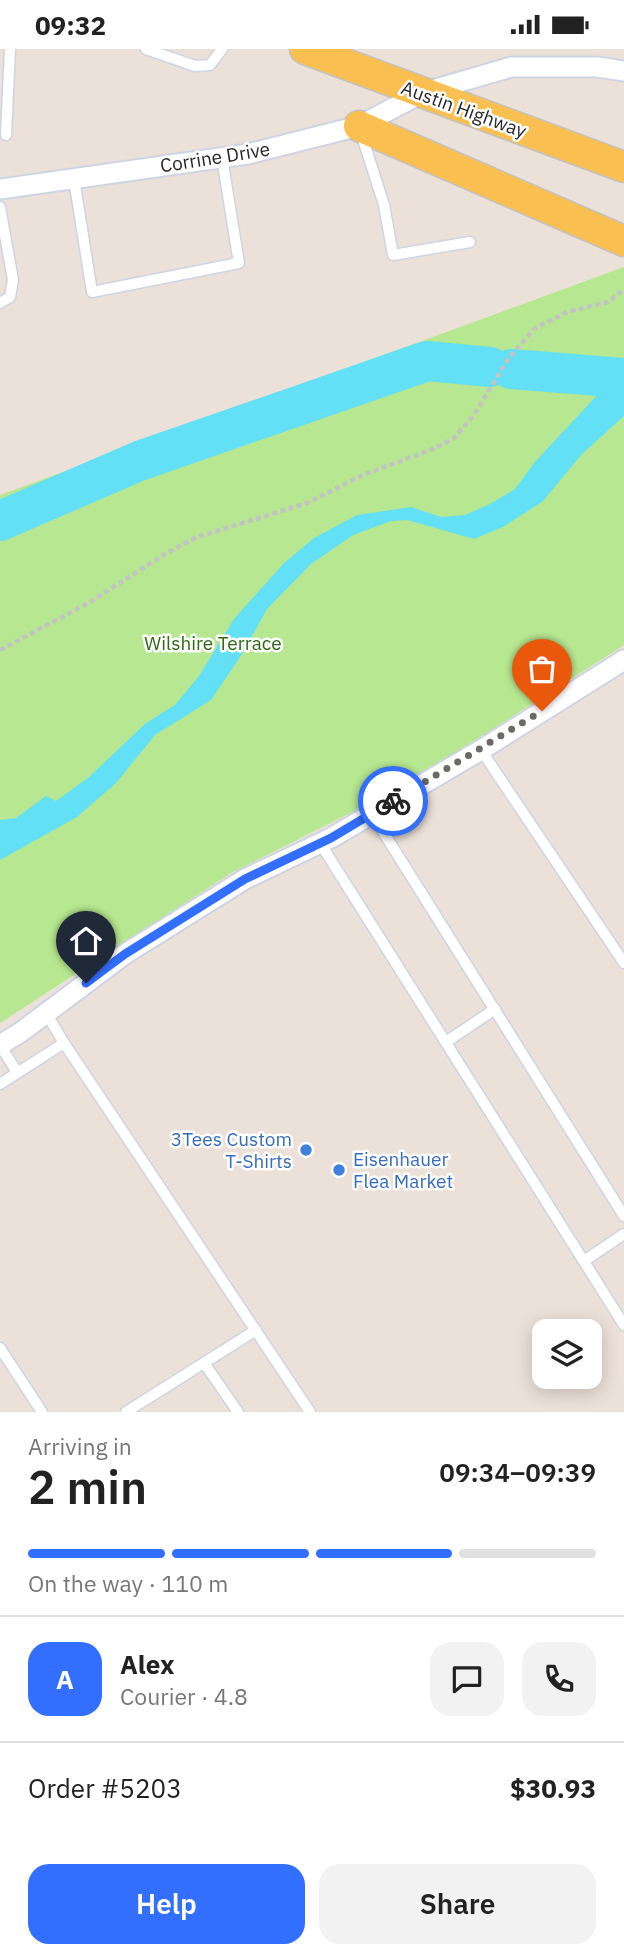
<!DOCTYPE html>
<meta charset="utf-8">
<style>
:root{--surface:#fff;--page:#f2f2f2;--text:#222;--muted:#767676;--line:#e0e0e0;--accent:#326eff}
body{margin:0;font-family:"IBM Plex Sans",sans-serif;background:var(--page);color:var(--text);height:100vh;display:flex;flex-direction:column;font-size:26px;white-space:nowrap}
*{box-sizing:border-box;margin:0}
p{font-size:23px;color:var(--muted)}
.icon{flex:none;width:38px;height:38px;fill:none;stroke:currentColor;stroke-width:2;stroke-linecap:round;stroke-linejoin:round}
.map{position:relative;height:1363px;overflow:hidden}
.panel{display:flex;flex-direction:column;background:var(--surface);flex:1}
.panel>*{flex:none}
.fabs{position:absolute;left:532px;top:1270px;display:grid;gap:14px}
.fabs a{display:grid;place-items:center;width:70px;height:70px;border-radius:14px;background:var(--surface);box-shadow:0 4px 18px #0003;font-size:35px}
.pin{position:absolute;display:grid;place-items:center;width:60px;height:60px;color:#fff;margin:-72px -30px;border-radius:50% 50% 50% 0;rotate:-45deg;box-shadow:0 0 7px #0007}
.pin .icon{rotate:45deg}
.courier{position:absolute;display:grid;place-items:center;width:70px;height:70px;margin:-35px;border:5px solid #326eff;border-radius:50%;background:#fff;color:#222;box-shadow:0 2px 9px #0007}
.headline em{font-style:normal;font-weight:600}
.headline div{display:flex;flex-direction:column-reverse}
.headline{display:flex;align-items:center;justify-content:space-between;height:119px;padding:0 28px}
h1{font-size:46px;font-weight:600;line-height:52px}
.bar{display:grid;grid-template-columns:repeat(4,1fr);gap:10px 7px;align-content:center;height:84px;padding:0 28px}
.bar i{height:9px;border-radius:5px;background:var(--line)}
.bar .active{background:var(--accent)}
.bar p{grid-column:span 4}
.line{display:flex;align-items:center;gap:18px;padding:0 28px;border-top:2px solid var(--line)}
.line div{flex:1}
.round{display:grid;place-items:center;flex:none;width:74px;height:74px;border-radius:21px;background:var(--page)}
.cta{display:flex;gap:14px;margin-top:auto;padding:14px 28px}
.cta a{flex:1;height:80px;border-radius:21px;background:var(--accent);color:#fff;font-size:28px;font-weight:600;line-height:80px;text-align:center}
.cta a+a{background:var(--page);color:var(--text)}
.status{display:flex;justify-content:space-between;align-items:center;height:49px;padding:0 35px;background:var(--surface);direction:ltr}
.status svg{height:19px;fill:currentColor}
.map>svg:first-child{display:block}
.green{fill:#b7e790}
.water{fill:#63dff6}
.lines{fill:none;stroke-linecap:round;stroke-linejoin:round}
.river{stroke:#63dff6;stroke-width:40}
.service-casing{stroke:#ced4e3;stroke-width:13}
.minor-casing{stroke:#ced4e3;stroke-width:23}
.primary-casing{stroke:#c3c3c3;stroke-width:33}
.path{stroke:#c3c3c3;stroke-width:4.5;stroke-dasharray:5 3.5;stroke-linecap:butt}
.service{stroke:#fff;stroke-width:10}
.minor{stroke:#fff;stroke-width:19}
.primary{stroke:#f9bf50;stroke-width:30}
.done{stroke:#6d6966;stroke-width:7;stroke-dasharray:0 12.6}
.route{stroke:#326eff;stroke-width:9}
.shop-dot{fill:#3f7fe0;stroke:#fff;stroke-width:2.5}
.labels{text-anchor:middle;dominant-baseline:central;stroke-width:5;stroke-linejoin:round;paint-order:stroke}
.street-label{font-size:19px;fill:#282828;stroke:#fff}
.park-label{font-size:19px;fill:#2f6915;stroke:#fff}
.shop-label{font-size:19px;fill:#366cbe;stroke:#fff;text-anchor:end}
</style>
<div class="status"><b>09:32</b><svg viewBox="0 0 49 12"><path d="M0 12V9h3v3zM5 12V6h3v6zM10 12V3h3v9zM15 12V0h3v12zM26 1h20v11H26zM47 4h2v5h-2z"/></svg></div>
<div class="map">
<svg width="624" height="1363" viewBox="0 0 624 1363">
<rect width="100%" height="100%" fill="#ece1d8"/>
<path class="green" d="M624 218V596L402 738 231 824 0 974V446Z"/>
<path class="water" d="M624 327V367L581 406 543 452 503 478 474 490 407 471 391 472 353 486 311 515 267 560 242 605 211 651 155 686 116 734 77 768 0 811V771L16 769 46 747 56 752 89 728 146 674 175 656 199 627 234 570 284 514 314 489 357 466 411 458 441 468 465 466 490 455 515 440 534 414 601 342Z"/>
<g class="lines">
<path class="river" d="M511 320 624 329
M0 472 139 412 427 312 490 318"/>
<defs>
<path id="service" d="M146 0 195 17 210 16 222 0
M361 84 384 156 393 206 470 193
M6 86 10 0
M74 130 92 243 239 214 222 109
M0 158 13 231 10 248 0 254
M481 701 624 914
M372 765 624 1167
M320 794 624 1276
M46 964 64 994
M446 993 495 960
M0 996 17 1023
M0 1035 64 994 310 1363
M584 1212 624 1185
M0 1299 42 1363
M204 1314 238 1363
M126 1363 256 1281"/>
<path id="minor" d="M0 140 248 105 359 77 422 44 511 18H598L624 22
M0 996 21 983 125 905 245 830 331 789 481 701 624 611"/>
<path id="primary" d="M305 0 624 118
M359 77 624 192"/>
</defs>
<use href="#service" class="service-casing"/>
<use href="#minor" class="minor-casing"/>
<use href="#primary" class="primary-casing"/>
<path class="path" d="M0 601 90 553 165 505 197 488 307 454 365 425 428 402 453 390 474 366 508 310 534 280 567 263 608 253 624 240"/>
<use href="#service" class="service"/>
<use href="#minor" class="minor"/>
<use href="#primary" class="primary"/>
</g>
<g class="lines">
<path class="done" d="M393 752 542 662"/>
<path class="route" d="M86 934 125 905 245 830 331 789 393 752"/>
</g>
<g class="shop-dot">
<circle cx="306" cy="1101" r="7"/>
<circle cx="339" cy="1121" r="7"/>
</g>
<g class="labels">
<g class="street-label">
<text transform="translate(464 60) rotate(20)">Austin Highway</text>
<text transform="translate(215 108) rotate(-9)">Corrine Drive</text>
</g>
<g class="park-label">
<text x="213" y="594">Wilshire Terrace</text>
</g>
<g class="shop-label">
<text x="292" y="1090">3Tees Custom<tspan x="292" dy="22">T-Shirts</tspan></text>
<text x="353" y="1110" text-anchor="start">Eisenhauer<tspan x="353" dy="22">Flea Market</tspan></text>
</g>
</g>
</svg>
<div class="fabs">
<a><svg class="icon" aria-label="layers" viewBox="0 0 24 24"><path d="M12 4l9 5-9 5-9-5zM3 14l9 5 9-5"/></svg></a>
</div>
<div class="pin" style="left:542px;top:662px;background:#ea580c"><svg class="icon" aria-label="bag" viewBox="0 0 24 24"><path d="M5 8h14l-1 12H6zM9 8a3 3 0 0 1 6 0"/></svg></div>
<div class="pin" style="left:86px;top:934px;background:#1f2937"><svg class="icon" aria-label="home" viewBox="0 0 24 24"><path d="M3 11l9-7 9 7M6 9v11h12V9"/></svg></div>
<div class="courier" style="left:393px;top:752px"><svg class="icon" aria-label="bike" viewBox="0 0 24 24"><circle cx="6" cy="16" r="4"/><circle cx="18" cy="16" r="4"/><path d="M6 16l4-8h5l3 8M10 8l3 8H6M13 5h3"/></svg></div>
</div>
<section class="panel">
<div class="headline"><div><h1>2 min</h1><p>Arriving in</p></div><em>09:34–09:39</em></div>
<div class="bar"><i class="active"></i><i class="active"></i><i class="active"></i><i></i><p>On the way · 110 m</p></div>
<div class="line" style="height:126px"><b class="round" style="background:var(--accent);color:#fff">A</b><div><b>Alex</b><p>Courier · 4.8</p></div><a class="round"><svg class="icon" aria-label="chat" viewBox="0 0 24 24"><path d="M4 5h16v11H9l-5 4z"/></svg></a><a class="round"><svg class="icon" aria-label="phone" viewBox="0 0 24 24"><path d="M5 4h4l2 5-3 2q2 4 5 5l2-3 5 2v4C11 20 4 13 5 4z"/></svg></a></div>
<div class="line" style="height:91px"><div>Order #5203</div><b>$30.93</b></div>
<div class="cta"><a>Help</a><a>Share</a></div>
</section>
